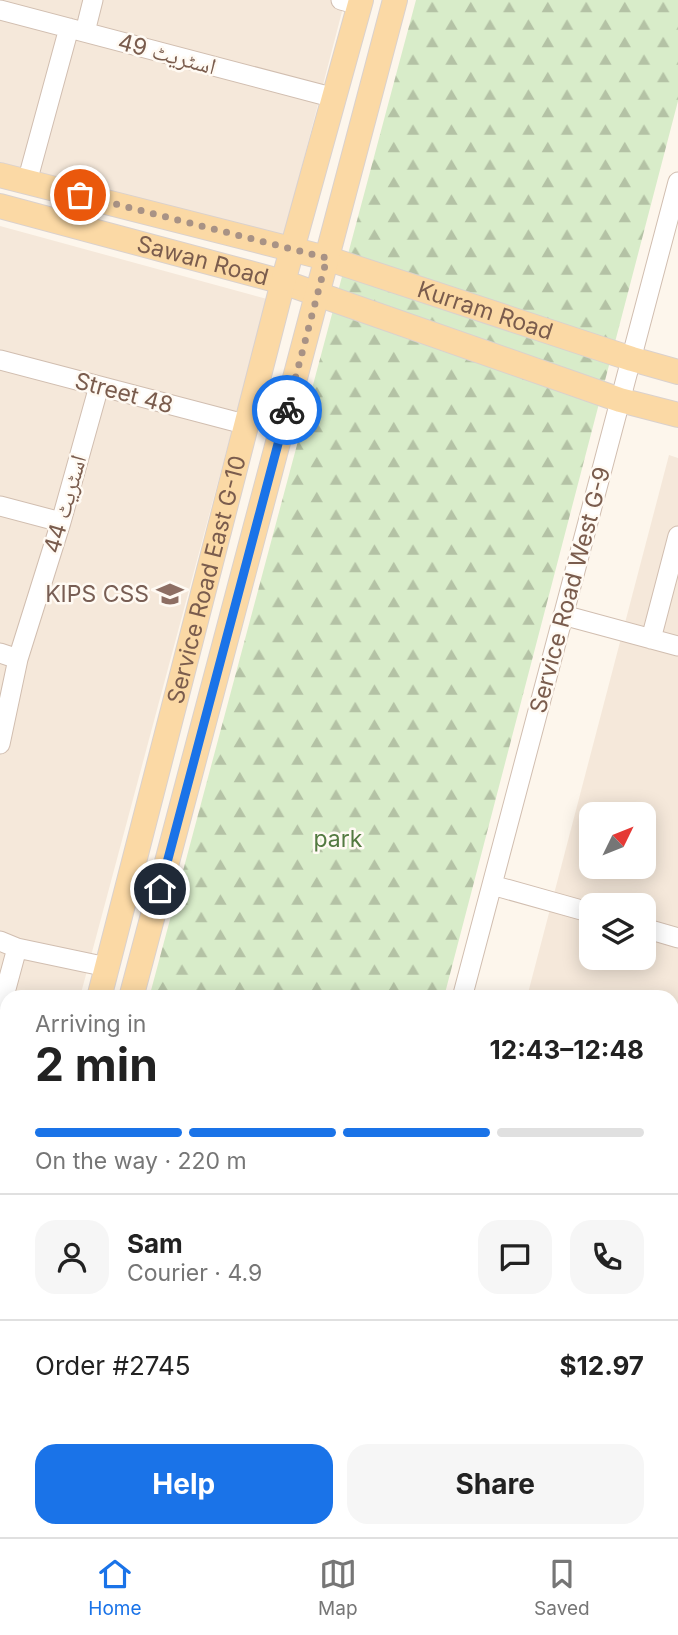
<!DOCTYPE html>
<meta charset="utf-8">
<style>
:root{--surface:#fff;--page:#f6f6f6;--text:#222;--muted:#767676;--line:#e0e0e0;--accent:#1a73e8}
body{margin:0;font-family:Inter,"Noto Naskh Arabic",sans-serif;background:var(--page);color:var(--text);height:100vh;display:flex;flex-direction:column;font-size:26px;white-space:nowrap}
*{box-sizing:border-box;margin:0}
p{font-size:23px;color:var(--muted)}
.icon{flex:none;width:38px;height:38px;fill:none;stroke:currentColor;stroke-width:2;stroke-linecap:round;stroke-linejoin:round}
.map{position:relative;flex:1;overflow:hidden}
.panel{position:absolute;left:0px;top:990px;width:679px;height:548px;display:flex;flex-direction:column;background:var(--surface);border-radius:21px 21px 0 0;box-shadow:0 4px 18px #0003}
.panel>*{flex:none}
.needle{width:46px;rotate:47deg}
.controls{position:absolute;left:579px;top:802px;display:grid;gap:14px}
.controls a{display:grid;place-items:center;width:77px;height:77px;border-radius:14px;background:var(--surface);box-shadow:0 4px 18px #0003;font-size:35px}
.pin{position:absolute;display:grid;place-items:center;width:60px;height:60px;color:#fff;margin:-30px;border:4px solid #fff;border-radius:50%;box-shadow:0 2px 7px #0007}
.courier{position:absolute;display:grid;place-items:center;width:70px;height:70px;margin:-35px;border:5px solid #1a73e8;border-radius:50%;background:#fff;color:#222;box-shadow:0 2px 9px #0007}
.overview em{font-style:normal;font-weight:700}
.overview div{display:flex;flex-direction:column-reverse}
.overview{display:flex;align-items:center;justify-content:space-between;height:119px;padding:0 35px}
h1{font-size:46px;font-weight:700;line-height:52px}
.bar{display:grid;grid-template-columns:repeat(4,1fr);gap:10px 7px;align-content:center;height:84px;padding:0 35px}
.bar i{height:9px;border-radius:5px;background:var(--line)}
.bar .on{background:var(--accent)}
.bar p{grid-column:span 4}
.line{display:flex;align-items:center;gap:18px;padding:0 35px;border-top:2px solid var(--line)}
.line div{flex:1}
.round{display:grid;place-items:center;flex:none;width:74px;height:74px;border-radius:21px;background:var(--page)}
.action{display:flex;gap:14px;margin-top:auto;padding:14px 35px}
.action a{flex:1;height:80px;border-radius:21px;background:var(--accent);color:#fff;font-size:28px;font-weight:700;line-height:80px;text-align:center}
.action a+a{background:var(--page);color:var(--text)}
.tab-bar{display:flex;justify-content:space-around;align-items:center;height:98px;border-top:2px solid var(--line);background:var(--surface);font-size:19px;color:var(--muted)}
.tab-bar a{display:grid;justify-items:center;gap:4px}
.tab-bar .on{color:var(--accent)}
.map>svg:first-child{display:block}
.residential{fill:#f5e8da;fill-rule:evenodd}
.forest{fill:url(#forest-firs)}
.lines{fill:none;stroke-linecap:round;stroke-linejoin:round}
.minor-casing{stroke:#d1beb0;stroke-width:21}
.major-casing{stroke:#dad1cd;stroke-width:26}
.path{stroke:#d9b8a5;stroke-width:2.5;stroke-dasharray:2 5;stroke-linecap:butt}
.minor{stroke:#fff;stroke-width:19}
.major{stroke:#fbd9a5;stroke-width:24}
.done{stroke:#a89285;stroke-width:7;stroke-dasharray:0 12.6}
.route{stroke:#1a73e8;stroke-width:9}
.labels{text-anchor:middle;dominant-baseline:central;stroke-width:5;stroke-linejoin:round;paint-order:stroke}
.street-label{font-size:23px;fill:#7a5c4d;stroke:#fffaf3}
.education-label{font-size:23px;fill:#785e54;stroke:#fffaf3;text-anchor:end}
.park-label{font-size:23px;fill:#537a41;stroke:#fffaf3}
</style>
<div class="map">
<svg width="678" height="1537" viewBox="0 0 678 1537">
<defs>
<pattern id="forest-firs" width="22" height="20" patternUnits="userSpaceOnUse" patternTransform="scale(1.75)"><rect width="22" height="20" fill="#d8ecc9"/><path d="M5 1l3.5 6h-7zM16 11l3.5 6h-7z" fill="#b4c2a5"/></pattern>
</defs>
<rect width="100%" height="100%" fill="#fdf6ec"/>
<path class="residential" d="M0 0H345L283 239 0 162Z
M0 226 267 299 80 997 7 998V1268L0 1294Z
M669 455 678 458V1537H385L387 1531H672V998L527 997ZM592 814H644V866H592ZM592 905H644V957H592Z"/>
<path class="forest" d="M416 0H678V101L444 997 149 998Z
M7 1528V1531H304L303 1537H5Z"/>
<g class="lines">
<defs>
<path id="minor" d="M341 0 359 5
M0 10 335 98
M85 32 93 0
M27 182 69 28
M0 360 248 425
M0 506 61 522
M563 615 678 646
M651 639 678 536
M0 653 18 659
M0 744 18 659 61 522 99 386
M492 885 592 913
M644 928 678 938
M0 941 17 948 107 967
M462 998 678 182
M0 1011 17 948
M0 1219 7 1221
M326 1531 352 1537
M471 1531 493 1537
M414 1537 416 1531"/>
<g id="major">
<path id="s1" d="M0 175 326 258 632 359 678 372"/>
<path id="s2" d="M0 206 283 282 620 400 678 415"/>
<path id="s3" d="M99 998 283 282 361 0"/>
<path d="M131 998 395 0"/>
<path d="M0 1350 7 1324"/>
<path d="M0 1373 7 1374"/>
<path d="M0 1494 7 1467"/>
</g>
</defs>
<use href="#minor" class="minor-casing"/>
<use href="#major" class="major-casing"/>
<path class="path" d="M18 1537 20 1531
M81 1537 89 1531
M218 1537 219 1531"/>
<use href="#minor" class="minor"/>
<use href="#major" class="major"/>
</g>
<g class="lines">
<path class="done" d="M80 195 327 258 287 410"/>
<path class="route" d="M160 889 287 410"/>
</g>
<defs>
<symbol id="school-bare" viewBox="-9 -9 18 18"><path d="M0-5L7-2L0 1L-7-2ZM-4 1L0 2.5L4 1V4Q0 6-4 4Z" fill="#8d6e63" stroke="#fffaf3" stroke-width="2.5" paint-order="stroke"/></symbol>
</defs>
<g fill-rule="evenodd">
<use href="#school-bare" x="151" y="575" width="38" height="38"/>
</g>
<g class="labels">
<g class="street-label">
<text transform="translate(167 54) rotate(15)">اسٹریٹ 49</text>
<text stroke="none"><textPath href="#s2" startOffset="210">Sawan Road</textPath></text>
<text stroke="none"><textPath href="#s1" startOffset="504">Kurram Road</textPath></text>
<text transform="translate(124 393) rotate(15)">Street 48</text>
<text transform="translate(65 504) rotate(-74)">اسٹریٹ 44</text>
<text stroke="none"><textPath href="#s3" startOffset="432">Service Road East G-10</textPath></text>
<text transform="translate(570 590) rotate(-75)">Service Road West G-9</text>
</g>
<g class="education-label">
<text x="149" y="594">KIPS CSS</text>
</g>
<g class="park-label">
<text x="338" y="839">park</text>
</g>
</g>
</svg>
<div class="controls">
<a><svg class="needle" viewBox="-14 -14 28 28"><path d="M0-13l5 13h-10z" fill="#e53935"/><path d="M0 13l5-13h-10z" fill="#767676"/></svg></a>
<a><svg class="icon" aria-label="layers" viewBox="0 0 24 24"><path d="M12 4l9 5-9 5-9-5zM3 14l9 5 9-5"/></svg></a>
</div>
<div class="pin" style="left:80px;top:195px;background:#ea580c"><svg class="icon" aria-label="bag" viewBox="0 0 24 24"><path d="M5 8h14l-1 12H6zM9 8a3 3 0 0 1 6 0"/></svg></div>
<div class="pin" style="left:160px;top:889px;background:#1f2937"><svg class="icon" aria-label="home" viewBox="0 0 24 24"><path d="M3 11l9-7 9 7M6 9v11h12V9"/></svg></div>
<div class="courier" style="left:287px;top:410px"><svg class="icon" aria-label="bike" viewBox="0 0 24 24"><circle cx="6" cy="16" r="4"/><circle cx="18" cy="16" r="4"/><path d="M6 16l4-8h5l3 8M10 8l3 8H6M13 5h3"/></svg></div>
<section class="panel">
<div class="overview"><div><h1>2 min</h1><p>Arriving in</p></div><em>12:43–12:48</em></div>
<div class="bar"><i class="on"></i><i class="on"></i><i class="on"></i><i></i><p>On the way · 220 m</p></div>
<div class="line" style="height:126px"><a class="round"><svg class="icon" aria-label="person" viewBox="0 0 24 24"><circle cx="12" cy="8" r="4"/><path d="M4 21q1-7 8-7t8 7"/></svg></a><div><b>Sam</b><p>Courier · 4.9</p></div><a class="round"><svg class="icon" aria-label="chat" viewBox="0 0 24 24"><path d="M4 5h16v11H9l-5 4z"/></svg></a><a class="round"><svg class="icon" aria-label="phone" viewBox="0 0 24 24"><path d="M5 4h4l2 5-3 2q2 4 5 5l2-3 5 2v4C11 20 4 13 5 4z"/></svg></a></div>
<div class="line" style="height:91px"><div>Order #2745</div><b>$12.97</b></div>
<div class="action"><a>Help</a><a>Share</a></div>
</section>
</div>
<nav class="tab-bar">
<a class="on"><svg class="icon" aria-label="home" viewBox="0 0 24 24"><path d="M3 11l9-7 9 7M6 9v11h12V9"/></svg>Home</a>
<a><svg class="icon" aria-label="map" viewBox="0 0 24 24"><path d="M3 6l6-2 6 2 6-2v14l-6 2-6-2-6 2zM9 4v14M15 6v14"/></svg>Map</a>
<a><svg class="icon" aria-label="saved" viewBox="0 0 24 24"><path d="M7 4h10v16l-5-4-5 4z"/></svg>Saved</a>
</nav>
